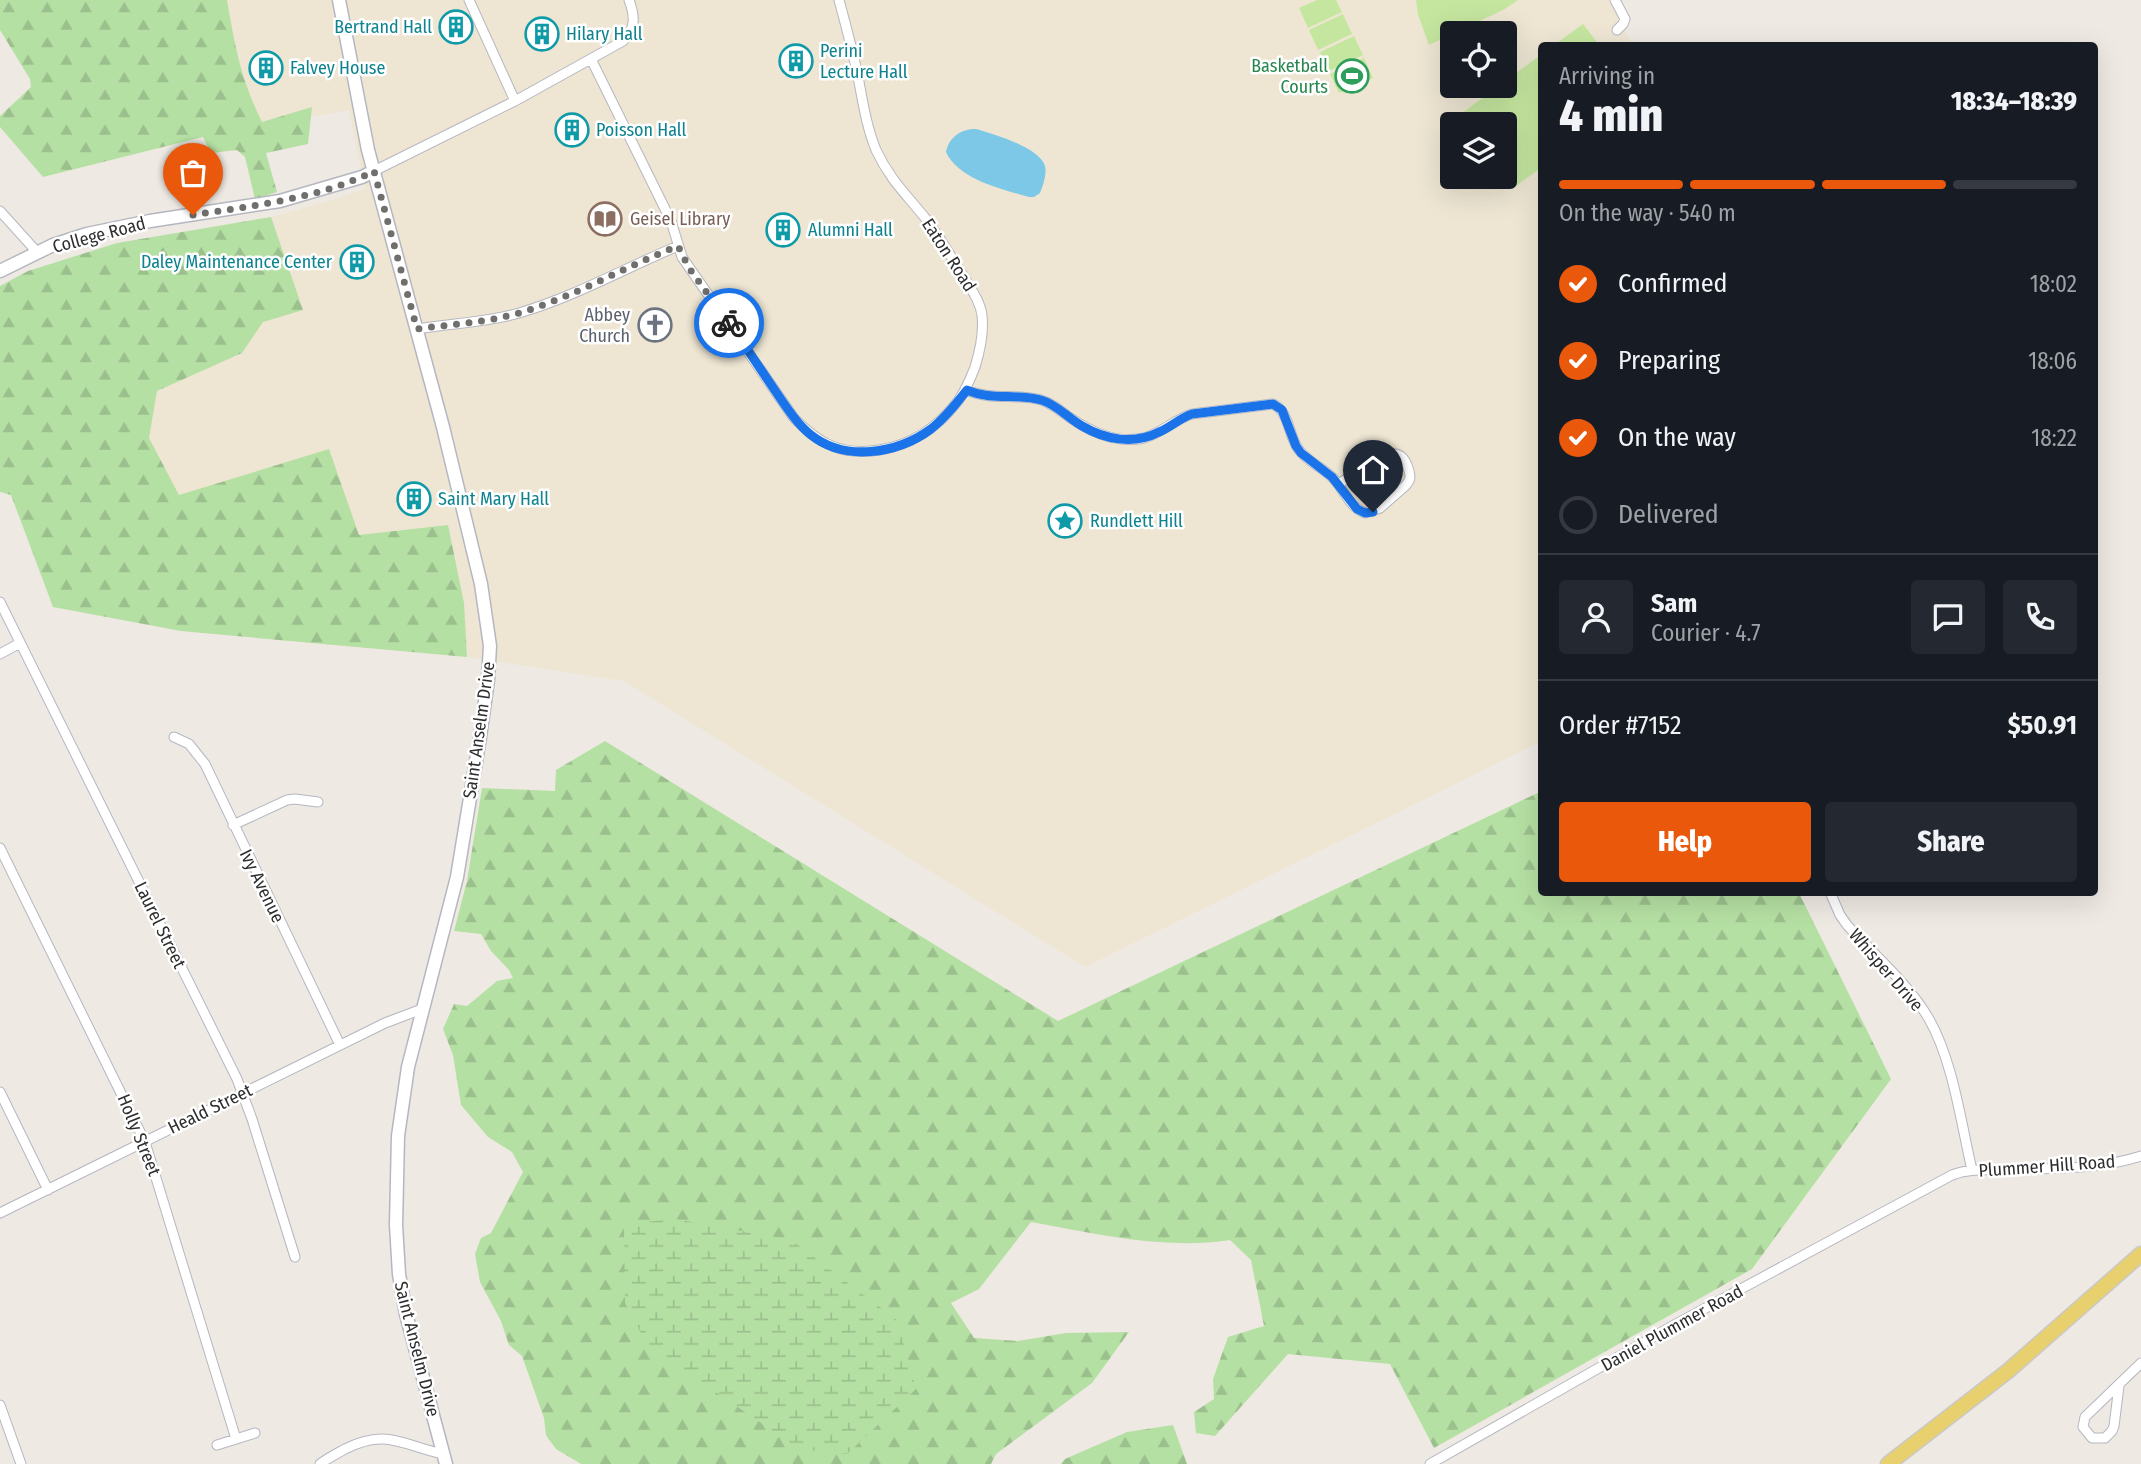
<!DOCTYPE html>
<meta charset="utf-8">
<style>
:root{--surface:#171b24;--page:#242831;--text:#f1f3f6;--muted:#9ea1a6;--line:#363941;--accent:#ea580c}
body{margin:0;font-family:"Fira Sans Condensed",sans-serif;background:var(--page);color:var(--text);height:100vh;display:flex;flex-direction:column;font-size:26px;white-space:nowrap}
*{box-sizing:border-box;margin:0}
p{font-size:23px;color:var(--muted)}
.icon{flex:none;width:38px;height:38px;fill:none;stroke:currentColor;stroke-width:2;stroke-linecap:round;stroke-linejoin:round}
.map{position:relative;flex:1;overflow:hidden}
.side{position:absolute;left:1538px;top:42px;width:560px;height:854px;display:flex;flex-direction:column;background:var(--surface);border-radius:7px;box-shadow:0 7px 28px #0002}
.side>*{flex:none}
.fabs{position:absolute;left:1440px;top:21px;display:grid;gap:14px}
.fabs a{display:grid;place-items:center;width:77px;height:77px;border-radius:7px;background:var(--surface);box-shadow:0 7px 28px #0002;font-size:35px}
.pin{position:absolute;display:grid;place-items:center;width:60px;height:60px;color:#fff;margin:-72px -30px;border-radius:50% 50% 50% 0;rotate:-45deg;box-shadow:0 0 7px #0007}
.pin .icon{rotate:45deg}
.courier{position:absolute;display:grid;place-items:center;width:70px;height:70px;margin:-35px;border:5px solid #1a73e8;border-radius:50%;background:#fff;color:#222;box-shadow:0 2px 9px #0007}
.overview em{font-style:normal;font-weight:800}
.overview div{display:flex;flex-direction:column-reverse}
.overview{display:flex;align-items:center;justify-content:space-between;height:119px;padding:0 21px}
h1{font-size:46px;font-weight:800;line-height:52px}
.bar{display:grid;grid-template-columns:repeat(4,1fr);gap:10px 7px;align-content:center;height:84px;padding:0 21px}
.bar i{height:9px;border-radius:5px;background:var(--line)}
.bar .on{background:var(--accent)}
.bar p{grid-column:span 4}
.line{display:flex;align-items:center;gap:18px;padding:0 21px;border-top:2px solid var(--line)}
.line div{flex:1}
.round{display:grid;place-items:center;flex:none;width:74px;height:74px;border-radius:7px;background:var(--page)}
ol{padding:0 21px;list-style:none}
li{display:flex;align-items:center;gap:21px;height:77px}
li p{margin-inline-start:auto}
li .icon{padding:7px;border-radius:50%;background:var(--accent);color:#fff;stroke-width:4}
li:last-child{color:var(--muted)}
li i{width:38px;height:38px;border:4px solid var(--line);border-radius:50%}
.cta{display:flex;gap:14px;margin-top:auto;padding:14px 21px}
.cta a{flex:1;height:80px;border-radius:7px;background:var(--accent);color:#fff;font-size:28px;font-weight:800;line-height:80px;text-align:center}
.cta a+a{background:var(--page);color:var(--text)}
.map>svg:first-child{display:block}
.education{fill:#eee6d3;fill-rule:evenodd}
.forest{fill:url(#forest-firs)}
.wetland{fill:url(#wetland-marsh)}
.pitch{fill:#c5e69f}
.water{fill:#7dc7e7}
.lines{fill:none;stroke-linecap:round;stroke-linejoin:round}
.street-casing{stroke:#b5b7c0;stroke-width:11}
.secondary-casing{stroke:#b5b7c0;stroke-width:15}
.primary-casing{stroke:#c9c9c9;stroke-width:17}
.street{stroke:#fff;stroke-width:9}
.secondary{stroke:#fff;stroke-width:12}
.primary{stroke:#e7d06d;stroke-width:14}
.done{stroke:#716f6d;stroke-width:7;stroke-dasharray:0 12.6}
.route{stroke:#1a73e8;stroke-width:9}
.labels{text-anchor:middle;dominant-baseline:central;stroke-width:5;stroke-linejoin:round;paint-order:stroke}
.culture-label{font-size:18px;fill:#0d838f;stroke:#fff;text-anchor:start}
.leisure-label{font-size:18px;fill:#27864d;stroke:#fff;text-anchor:end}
.education-label{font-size:18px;fill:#785e54;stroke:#fff;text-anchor:start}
.street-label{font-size:18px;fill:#2e2e2e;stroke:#fff}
.worship-label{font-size:18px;fill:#5b616d;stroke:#fff;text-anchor:end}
</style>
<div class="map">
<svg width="2141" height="1464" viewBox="0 0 2141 1464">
<defs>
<pattern id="forest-firs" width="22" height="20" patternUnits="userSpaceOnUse" patternTransform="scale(1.75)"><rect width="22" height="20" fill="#b5e0a3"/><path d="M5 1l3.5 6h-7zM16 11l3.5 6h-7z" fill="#9cc08d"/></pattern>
<pattern id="wetland-marsh" width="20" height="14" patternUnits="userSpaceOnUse" patternTransform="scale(1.75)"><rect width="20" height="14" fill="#b5e0a3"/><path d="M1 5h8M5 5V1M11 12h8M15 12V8" fill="none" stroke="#9cc08d"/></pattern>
</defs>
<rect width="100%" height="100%" fill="#eee9e2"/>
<path class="education" d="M136 0H1609L1633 45 1542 46V741L1085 967 624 681 467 657 181 631 104 258 271 217 333 200 365 189 349 110 208 135ZM1452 33H1505V86H1452ZM1452 124H1505V177H1452Z"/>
<path class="forest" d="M0 0H227C235 47 241 79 262 122L312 107 308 144 266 153 277 192 255 199 245 157 237 150 211 153 203 137 43 177 0 127V116L31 87 30 79 0 30Z
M271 217 303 310 263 322 242 353 157 391 149 438 179 495 329 449 359 535 448 525 464 603 467 657 181 631 53 607 11 495 0 492V286L28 271 117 243Z
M605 741 1058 1021 1542 791V892L1799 893 1891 1079 1752 1269 1434 1448 1390 1364 1288 1354 1215 1436 1196 1433 1194 1412 1214 1399 1213 1379 1228 1337 1264 1326 1251 1260 1230 1240C1165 1250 1096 1234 1031 1222L979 1289 951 1303 974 1338 1018 1341 1066 1333 1129 1332 1092 1383 996 1454 991 1464H581L556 1449 546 1435 544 1418 522 1356 509 1345 501 1321 480 1282 475 1254 481 1238 491 1233 523 1172 512 1152 488 1137 461 1105 453 1055 443 1029 454 1004 467 1006 497 981 513 978 509 970 491 951 481 934 454 931 467 881 482 788 555 791 556 770Z
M1173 1425 1187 1464H1061L1065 1459 1127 1432Z"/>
<path class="wetland" d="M675 1219 791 1240 897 1320 916 1389 847 1454 799 1449 647 1345 625 1303 624 1224Z"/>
<path class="pitch" d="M1317 0H1336L1342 12 1308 28 1299 8Z
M1416 0H1518L1505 9 1429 45 1418 15Z
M1343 14 1352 34 1318 50 1309 30Z
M1583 24 1599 45H1554Z
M1354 36 1363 55 1329 71 1320 52Z
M1542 54V167L1512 189 1503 177H1505V124H1464L1458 116 1499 86H1505V81Z
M1364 58 1373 78 1339 93 1330 74Z"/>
<path class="water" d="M976 129C993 134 1039 147 1045 166 1047 174 1043 186 1040 193L1034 197H1029C1002 189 959 180 946 152 949 137 961 129 976 129Z"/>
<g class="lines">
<defs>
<path id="street" d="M469 0 515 101
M1615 0 1625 19 1623 24 1617 30
M591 59 671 221 682 257 794 418C819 444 842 456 879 450 912 445 938 427 958 401 966 390 970 380 975 367 980 351 984 333 982 315 980 301 971 289 964 277 951 257 940 237 926 219 906 194 890 180 876 150 865 123 862 95 856 67 851 45 845 22 839 0
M374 171 515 101 623 41C636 29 635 16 629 0
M0 211 37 252
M417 329C451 323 485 323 519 313 574 297 625 268 678 246
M967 390C991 401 1016 393 1041 400 1051 403 1060 410 1069 417 1091 432 1116 444 1144 438 1162 433 1175 419 1192 414L1273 404C1290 412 1288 436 1299 450 1308 462 1322 467 1333 478 1344 489 1349 507 1365 513L1380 508 1405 486C1410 481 1411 478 1409 471 1399 429 1357 476 1338 484
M0 602 237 1079 252 1119 295 1257
M0 654 20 643
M174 737 189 744 205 764 340 1045
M233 825 287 800 295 799 318 802
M0 848 145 1142 236 1439
M1830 892 1840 915 1847 925C1875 956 1908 983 1929 1019 1953 1061 1961 1123 1972 1170
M0 1092 48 1190
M0 1213 385 1023 422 1009
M2119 1386 2114 1426 2112 1431 2105 1438H2092L2083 1427 2085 1417 2141 1363
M0 1405 21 1464
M217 1445 255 1433
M320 1464C328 1458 336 1454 345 1449 386 1428 402 1445 443 1454
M1430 1464 1676 1324 1952 1175C1970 1168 1988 1170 2006 1170 2051 1168 2098 1170 2141 1156"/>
<path id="secondary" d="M339 0 368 150 443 427 481 584 490 646 488 680 480 737 457 877 408 1067 398 1136 396 1225 399 1274 406 1314 446 1464
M0 271 53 245 87 234 150 221 280 201 362 177 374 171"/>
<path id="primary" d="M1888 1464 2008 1371 2141 1254"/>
</defs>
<use href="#street" class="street-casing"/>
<use href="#secondary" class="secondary-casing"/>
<use href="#primary" class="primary-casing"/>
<use href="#street" class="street"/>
<use href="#secondary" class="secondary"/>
<use href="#primary" class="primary"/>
</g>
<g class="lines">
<path class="done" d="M193 215C251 206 322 198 374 171L417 329C451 324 485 323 519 313 574 297 624 267 678 246L689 268 729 323"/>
<path class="route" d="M729 323C744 344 759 367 774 389 785 405 796 423 811 435 845 462 897 454 931 429 945 418 956 404 967 390 991 401 1016 393 1041 400 1056 404 1068 418 1082 426 1106 440 1134 445 1159 432 1171 427 1180 418 1192 414L1273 404 1282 410 1296 446 1301 453 1332 477 1357 509 1365 513 1373 512"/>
</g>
<defs>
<symbol id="building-ring" viewBox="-11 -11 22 22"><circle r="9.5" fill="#fff" stroke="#0f9aa8" stroke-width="1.5"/><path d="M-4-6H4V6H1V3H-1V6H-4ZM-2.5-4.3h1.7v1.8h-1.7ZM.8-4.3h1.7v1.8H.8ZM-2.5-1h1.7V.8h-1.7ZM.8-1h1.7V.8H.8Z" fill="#0f9aa8"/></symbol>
<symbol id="stadium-ring" viewBox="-11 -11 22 22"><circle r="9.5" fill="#fff" stroke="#2e9e5b" stroke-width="1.5"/><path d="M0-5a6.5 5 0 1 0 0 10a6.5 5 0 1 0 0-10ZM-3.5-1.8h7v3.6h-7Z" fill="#2e9e5b"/></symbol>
<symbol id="library-ring" viewBox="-11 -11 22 22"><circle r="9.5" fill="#fff" stroke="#8d6e63" stroke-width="1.5"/><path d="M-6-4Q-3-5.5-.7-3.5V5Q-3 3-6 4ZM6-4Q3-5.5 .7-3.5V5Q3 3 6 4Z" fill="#8d6e63"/></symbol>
<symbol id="church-ring" viewBox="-11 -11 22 22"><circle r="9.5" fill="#fff" stroke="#6b7280" stroke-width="1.5"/><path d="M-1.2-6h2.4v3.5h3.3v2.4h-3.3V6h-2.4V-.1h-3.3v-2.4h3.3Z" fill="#6b7280"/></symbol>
<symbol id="sight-ring" viewBox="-11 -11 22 22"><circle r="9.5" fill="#fff" stroke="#0f9aa8" stroke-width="1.5"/><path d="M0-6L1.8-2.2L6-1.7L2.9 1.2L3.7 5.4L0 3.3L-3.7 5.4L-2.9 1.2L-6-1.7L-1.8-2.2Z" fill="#0f9aa8"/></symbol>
</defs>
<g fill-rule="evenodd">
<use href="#building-ring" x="437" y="8" width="38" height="38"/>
<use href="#building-ring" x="523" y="15" width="38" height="38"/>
<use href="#building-ring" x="777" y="42" width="38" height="38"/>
<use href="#building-ring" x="247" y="49" width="38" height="38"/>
<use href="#stadium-ring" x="1333" y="57" width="38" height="38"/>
<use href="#building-ring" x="553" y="111" width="38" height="38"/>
<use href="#library-ring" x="586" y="200" width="38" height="38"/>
<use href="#building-ring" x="764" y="211" width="38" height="38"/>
<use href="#building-ring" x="338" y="243" width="38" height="38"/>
<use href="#church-ring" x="636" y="306" width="38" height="38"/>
<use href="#building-ring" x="395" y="480" width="38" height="38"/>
<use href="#sight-ring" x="1046" y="502" width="38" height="38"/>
</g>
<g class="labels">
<g class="culture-label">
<text x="432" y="27" text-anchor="end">Bertrand Hall</text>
<text x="566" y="34">Hilary Hall</text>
<text x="820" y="51">Perini<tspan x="820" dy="21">Lecture Hall</tspan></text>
<text x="290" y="68">Falvey House</text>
<text x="596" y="130">Poisson Hall</text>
<text x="808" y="230">Alumni Hall</text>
<text x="332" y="262" text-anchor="end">Daley Maintenance Center</text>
<text x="438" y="499">Saint Mary Hall</text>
<text x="1090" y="521">Rundlett Hill</text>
</g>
<g class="leisure-label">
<text x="1328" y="66">Basketball<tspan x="1328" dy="21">Courts</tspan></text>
</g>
<g class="education-label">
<text x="630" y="219">Geisel Library</text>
</g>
<g class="street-label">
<text transform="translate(99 235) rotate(-15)">College Road</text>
<text transform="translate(949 255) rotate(57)">Eaton Road</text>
<text transform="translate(479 730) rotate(-82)">Saint Anselm Drive</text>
<text transform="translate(262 886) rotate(64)">Ivy Avenue</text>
<text transform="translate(160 925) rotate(64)">Laurel Street</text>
<text transform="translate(1886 970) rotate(49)">Whisper Drive</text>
<text transform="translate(210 1109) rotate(-26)">Heald Street</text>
<text transform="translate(139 1135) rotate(68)">Holly Street</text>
<text transform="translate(2047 1166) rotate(-4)">Plummer Hill Road</text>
<text transform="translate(1672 1328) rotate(-29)">Daniel Plummer Road</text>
<text transform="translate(417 1349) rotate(76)">Saint Anselm Drive</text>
</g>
<g class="worship-label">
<text x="630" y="315">Abbey<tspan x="630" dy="21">Church</tspan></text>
</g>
</g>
</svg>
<div class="fabs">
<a><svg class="icon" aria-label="locate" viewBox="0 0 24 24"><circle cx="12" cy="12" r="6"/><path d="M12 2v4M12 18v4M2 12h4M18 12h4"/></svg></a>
<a><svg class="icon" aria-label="layers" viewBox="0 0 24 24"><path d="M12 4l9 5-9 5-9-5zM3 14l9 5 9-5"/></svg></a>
</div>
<div class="pin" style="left:193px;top:215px;background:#ea580c"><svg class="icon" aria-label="bag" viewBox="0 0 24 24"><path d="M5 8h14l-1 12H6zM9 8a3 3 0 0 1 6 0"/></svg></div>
<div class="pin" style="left:1373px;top:512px;background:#1f2937"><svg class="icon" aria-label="home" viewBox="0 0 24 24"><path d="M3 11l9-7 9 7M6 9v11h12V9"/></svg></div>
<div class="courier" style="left:729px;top:323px"><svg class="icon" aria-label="bike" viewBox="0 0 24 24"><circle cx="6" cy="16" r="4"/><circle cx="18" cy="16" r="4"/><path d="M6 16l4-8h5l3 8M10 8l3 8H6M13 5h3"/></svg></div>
<section class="side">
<div class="overview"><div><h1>4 min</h1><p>Arriving in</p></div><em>18:34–18:39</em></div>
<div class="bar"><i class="on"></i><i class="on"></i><i class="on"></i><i></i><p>On the way · 540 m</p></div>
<ol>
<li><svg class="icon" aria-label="check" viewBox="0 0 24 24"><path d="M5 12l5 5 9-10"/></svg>Confirmed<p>18:02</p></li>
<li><svg class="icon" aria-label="check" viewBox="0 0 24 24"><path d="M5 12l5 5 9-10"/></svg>Preparing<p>18:06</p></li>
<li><svg class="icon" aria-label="check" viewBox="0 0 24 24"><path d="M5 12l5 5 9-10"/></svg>On the way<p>18:22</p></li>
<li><i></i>Delivered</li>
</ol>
<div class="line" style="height:126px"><a class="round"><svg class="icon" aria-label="person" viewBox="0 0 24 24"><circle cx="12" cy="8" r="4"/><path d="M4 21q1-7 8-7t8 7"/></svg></a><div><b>Sam</b><p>Courier · 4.7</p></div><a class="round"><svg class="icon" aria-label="chat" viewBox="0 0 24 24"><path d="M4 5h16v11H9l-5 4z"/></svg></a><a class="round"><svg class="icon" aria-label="phone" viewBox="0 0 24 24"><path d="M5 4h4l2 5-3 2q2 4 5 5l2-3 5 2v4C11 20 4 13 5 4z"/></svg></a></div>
<div class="line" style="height:91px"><div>Order #7152</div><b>$50.91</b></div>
<div class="cta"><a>Help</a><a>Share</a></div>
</section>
</div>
